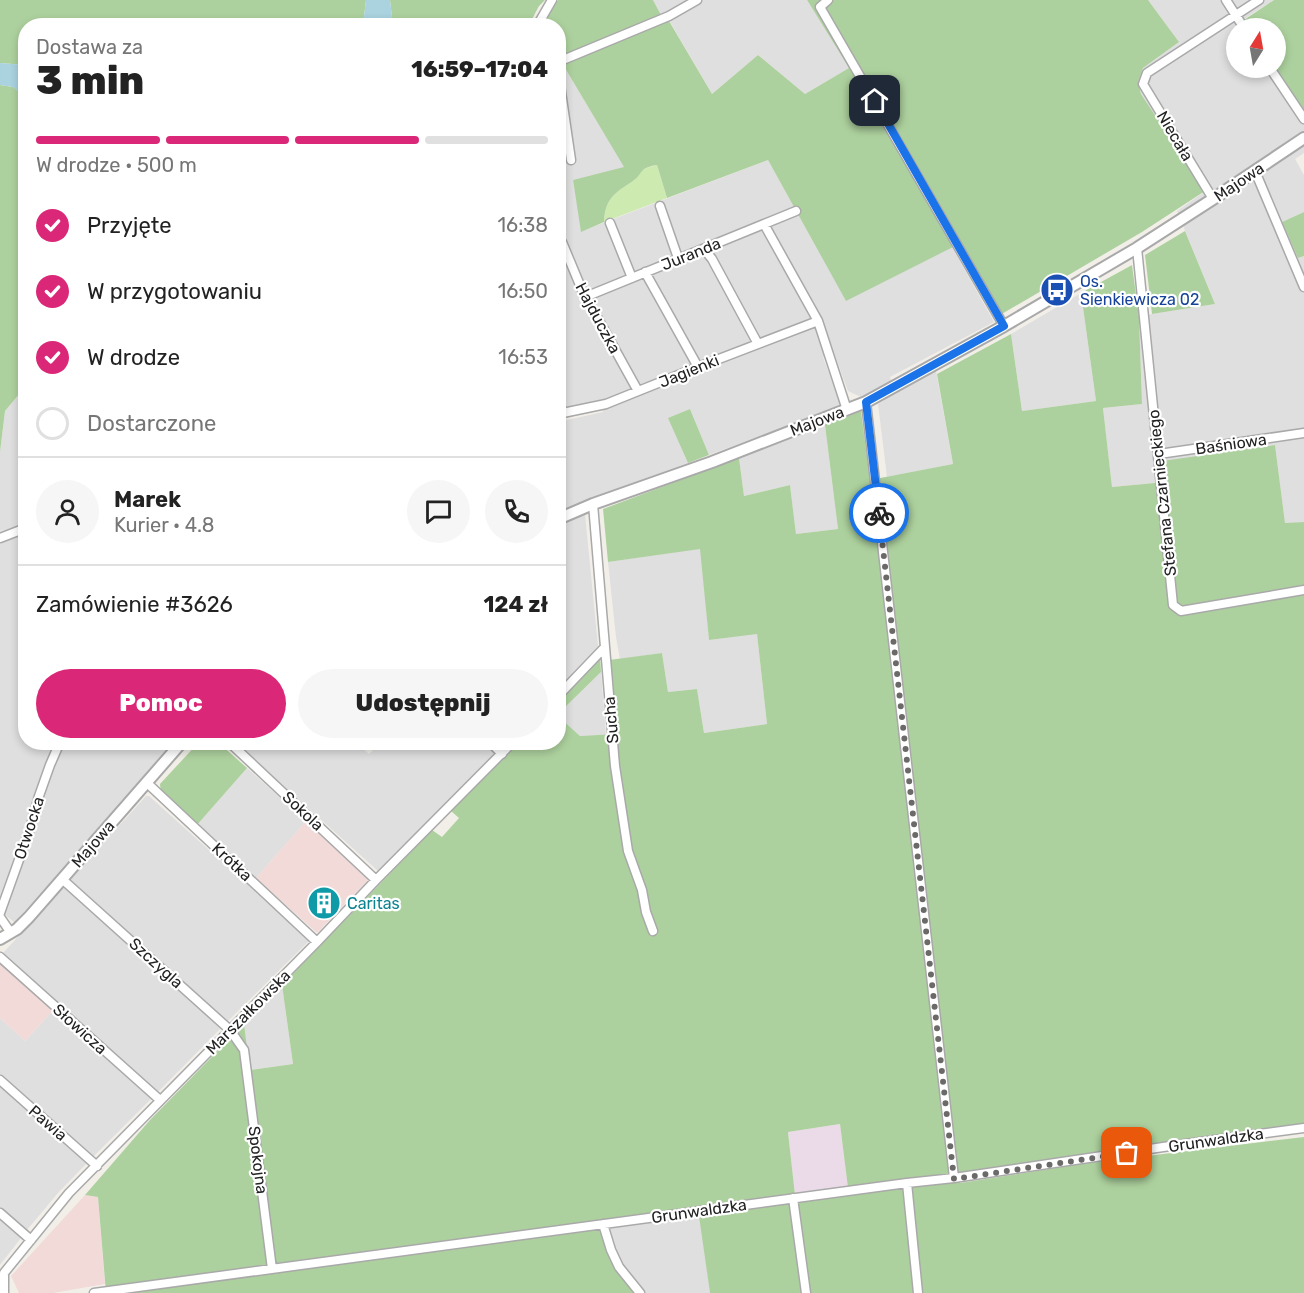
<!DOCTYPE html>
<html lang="pl">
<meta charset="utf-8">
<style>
:root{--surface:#fff;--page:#f6f6f6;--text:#222;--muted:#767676;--line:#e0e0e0;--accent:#db2777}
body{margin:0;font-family:Rubik,sans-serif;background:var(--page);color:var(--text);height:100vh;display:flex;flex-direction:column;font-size:22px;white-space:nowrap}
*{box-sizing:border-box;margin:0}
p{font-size:20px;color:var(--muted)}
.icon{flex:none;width:33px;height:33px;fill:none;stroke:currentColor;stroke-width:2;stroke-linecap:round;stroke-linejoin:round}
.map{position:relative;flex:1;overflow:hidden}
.details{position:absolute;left:18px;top:18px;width:548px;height:732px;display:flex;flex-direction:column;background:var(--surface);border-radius:24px;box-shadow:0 3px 9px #0003}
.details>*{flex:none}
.needle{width:39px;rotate:11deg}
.fabs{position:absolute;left:1226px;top:18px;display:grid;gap:12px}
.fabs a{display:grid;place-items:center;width:60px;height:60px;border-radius:50%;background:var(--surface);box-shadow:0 3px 9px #0003;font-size:30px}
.pin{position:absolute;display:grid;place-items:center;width:51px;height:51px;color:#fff;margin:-26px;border-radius:12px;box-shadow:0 3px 9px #0006}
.courier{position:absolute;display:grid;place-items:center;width:60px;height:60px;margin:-30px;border:4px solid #1a73e8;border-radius:50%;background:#fff;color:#222;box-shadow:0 2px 8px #0007}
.overview em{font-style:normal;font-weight:800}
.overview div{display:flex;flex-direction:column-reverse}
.overview{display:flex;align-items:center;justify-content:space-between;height:102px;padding:0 18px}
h1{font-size:39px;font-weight:800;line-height:45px}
.bar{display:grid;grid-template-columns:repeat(4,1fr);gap:9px 6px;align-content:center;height:72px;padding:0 18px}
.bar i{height:8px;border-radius:4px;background:var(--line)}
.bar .selected{background:var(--accent)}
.bar p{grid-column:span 4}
.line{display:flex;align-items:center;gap:15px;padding:0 18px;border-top:2px solid var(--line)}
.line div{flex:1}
.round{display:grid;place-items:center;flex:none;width:63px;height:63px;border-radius:32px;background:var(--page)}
ol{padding:0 18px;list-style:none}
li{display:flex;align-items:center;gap:18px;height:66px}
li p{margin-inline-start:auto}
li .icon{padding:6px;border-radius:50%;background:var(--accent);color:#fff;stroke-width:4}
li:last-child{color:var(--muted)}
li i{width:33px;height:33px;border:3px solid var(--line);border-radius:50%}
.primary-button{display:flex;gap:12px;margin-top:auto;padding:12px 18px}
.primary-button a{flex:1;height:69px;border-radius:36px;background:var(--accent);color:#fff;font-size:24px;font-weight:800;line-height:69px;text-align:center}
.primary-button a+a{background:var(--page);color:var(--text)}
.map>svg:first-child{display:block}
.residential{fill:#e0dfdf}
.commercial{fill:#f2dad9}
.industrial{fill:#ebdbe8}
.grass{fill:#cdebb0}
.forest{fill:#add19e;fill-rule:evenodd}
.water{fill:#aad3df}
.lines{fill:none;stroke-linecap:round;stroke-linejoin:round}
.minor-casing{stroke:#a9a9a9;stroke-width:11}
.tertiary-casing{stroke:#a9a9a9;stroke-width:14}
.minor{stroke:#fff;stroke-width:8}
.tertiary{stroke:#fff;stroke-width:10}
.done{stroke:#6b6a68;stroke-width:6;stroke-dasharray:0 10.8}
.route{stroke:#1a73e8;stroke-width:8}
.labels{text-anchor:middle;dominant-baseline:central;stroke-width:4.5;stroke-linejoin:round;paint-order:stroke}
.street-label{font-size:16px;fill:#222;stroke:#fff}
.transit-label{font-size:16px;fill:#164399;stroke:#fff;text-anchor:start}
.culture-label{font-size:16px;fill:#0d838f;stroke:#fff;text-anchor:start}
</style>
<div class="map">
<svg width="1304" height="1293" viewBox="0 0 1304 1293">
<rect width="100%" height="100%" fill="#f2efe9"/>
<path class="residential" d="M653 0H807L849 68 805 94 758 55 712 94 670 22H665Z
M1148 0H1274L1244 19 1250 28H1236V68L1275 67 1304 112V153L1295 159 1304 175V212L1282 222 1298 258 1304 256V522L1285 524 1275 445 1163 462 1165 482 1112 487 1103 408 1142 404 1139 317 1152 314 1215 304 1177 211 1204 192 1141 94 1138 82 1143 68 1179 42Z
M562 63 625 168 573 180 582 231 768 160 846 300 952 247 994 322 890 377 892 383 861 397 848 391 834 353 823 357 841 406 709 455 690 409 669 418 688 463 601 494 558 512V422L603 412 599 400 558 409V336L563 334 558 325V98L573 160 559 64Z
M1081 293 1096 401 1022 411 1011 334Z
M936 371 953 464 887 477 878 404 897 392Z
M25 387V521L18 526 0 531V452L5 411Z
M825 425 838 529 796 534 790 485 744 496 739 458Z
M585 514 598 646 558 688V525Z
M25 533 26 742 58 743 0 906V544Z
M701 548 709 640 757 633 767 724 704 733 697 689 668 692 662 653 620 659 616 637 608 562Z
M601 672 606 735 580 736 558 716V714Z
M482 742 494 754 378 871 236 743H275L281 747 285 743H356L369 754 380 743Z
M63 743H175L30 905 14 922 4 914 9 894 34 831 49 774Z
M247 768 306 821 256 878 197 825Z
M146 796H149L308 939V942L228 1021 225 1022 71 882V879Z
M64 887H68L220 1026 221 1028 158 1092H155L4 955 3 953Z
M282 985 293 1064 250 1070 244 1024Z
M54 1009 151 1096V1099L93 1157 91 1156 0 1075V1018L25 1041Z
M0 1083 87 1160V1163L58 1193 27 1230H25L0 1208Z
M700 1215 710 1293H645L622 1265 607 1227Z
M0 1217 21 1235V1238L0 1265Z"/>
<path class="commercial" d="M306 821 370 878 317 933 256 878Z
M0 960 54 1009 25 1041 0 1018Z
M85 1195 98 1197 105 1284 53 1293H19L11 1276Z"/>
<path class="industrial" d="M840 1124 848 1188 795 1195 788 1132Z"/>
<path class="grass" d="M657 165 667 198 604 222C605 198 615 193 633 181 638 177 636 178 639 173 644 168 650 167 657 165Z"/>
<path class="forest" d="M0 0H366L363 25 26 26 25 65 0 63Z
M390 0H545L539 6 529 25 390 26 392 17Z
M558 0H653L661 15 558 58V26H542Z
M807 0H1148L1179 42 1143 68 1138 82 1141 94 1205 191 1142 232 1000 315 959 244 846 301 768 160 667 198 657 165C638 168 644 173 633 181 615 193 605 198 604 222L581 232 573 180 624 167 562 63 669 21 712 94 758 55 805 94 849 68Z
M1274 0H1304V112L1275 67V28H1250L1244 20Z
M0 85 13 87 26 97V186L24 187 25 387 5 411 0 452Z
M1304 212V256L1298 258 1282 222Z
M1185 231 1215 304 1152 314 1145 255Z
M1132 265 1139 317 1142 404 1103 408 1112 487 1165 482 1162 461 1275 445 1285 523 1304 522V1125L959 1176 960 1183 1081 1164 1304 1137V1293H710L699 1216 607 1227 622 1265 645 1293H106L98 1197 85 1195 150 1120 244 1024 250 1070 293 1064 282 985 432 830 442 837 459 818 451 811 517 743 558 742V716L580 736 616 734 609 660 662 653 668 692 697 689 704 733 767 724 757 634 709 640 700 549 608 562 603 509 739 458 744 496 790 485 796 534 838 529 825 425 861 411 870 480 953 464 937 374 1011 334 1022 411 1096 401 1081 293ZM840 1124 848 1188 795 1195 788 1132Z
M690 409 709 455 688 463 668 418Z
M600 657 601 672 558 714V700Z
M198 743H219L247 768 197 825 161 793 160 784Z"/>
<path class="water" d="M366 0H390L392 17 390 25H363Z
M0 63 25 65V97L13 87 0 85Z"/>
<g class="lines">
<defs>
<path id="minor" d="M828 0 820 7 1004 326
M1226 0 1244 28
M537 26 552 0
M558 62 669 16 697 0
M1270 68 1304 119
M558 71 571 160
M1255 171 1304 287
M1213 199 1143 84 1147 73 1259 0
M660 206 678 258
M610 223 632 278
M764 224 818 321 847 410
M562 242 582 290 638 391
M1137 248 1173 605 1181 611 1304 590
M704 249 712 259 758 344
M645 272 698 367
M585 297 796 211
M866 402 954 1178
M558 414 606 404 698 367 818 321
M1159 454 1304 433
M593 504 615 766 628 851 642 890 646 912 653 931
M0 538 26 528
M558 696 604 648
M229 742 376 880
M490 742 502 754
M146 782 317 942
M62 879 230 1030 244 1050 272 1269
M0 913 30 829 39 796 50 765 60 742
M0 917 11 933
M0 957 160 1100
M0 1080 97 1166
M907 1183 918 1293
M793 1198 806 1293
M0 1213 31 1240
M603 1224 611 1250 619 1267 640 1293
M4 1293V1273L69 1193 317 942 376 880 513 742
M94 1293 907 1183 954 1178 1170 1146 1304 1128"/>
<path id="tertiary" d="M558 519 593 504 712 462 866 402 1004 326 1137 248 1213 199 1304 138
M0 939 17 929 29 917 182 742"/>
</defs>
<use href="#minor" class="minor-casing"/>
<use href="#tertiary" class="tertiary-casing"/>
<use href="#minor" class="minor"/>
<use href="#tertiary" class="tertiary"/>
</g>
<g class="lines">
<path class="done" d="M879 513 954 1179 1127 1153"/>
<path class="route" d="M875 101 1004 326 866 402 879 513"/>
</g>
<defs>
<symbol id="bus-disc" viewBox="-11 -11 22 22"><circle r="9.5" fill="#1a4fb4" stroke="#fff"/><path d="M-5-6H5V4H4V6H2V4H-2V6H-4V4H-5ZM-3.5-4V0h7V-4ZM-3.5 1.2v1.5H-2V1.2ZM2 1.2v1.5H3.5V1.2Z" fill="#fff"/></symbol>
<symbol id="building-disc" viewBox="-11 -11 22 22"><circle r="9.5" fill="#0f9aa8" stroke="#fff"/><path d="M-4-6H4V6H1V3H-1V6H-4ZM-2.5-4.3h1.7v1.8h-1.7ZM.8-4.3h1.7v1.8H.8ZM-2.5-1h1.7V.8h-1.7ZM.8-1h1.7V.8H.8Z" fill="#fff"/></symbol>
</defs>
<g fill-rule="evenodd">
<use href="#bus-disc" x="1038" y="271" width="38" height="38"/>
<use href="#building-disc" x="305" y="884" width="38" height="38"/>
</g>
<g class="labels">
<g class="street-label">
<text transform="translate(1175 136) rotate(59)">Niecała</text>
<text transform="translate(1239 182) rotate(-34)">Majowa</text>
<text transform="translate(691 254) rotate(-22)">Juranda</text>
<text transform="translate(598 318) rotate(62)">Hajduczka</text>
<text transform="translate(689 371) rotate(-22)">Jagienki</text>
<text transform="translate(817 421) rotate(-21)">Majowa</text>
<text transform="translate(1231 444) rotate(-8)">Baśniowa</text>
<text transform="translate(1162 493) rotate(-96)">Stefana Czarnieckiego</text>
<text transform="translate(611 720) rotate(-95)">Sucha</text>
<text transform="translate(303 811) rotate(43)">Sokola</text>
<text transform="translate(29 828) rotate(-72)">Otwocka</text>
<text transform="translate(93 844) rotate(-49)">Majowa</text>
<text transform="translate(232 862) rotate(43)">Krótka</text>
<text transform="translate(156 963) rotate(42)">Szczygla</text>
<text transform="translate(248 1012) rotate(-45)">Marszałkowska</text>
<text transform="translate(80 1029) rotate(42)">Słowicza</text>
<text transform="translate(48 1123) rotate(41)">Pawia</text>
<text transform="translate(1216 1140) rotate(-8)">Grunwaldzka</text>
<text transform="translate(258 1160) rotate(83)">Spokojna</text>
<text transform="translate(699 1211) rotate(-8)">Grunwaldzka</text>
</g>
<g class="transit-label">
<text x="1080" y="281">Os.<tspan x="1080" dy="18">Sienkiewicza 02</tspan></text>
</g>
<g class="culture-label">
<text x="347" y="903">Caritas</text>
</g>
</g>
</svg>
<div class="fabs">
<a><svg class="needle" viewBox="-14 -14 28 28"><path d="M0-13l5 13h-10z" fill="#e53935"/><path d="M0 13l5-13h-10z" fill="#767676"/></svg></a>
</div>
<div class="pin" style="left:1127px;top:1153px;background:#ea580c"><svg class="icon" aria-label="bag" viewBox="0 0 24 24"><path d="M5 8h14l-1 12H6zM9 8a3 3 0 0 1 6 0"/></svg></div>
<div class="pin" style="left:875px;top:101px;background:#1f2937"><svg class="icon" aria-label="home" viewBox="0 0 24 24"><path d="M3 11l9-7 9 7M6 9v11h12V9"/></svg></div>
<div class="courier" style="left:879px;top:513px"><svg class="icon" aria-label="bike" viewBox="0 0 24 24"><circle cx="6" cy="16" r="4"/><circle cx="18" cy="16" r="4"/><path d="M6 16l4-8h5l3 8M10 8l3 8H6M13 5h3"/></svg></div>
<section class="details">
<div class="overview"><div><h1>3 min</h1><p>Dostawa za</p></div><em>16:59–17:04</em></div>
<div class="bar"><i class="selected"></i><i class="selected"></i><i class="selected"></i><i></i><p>W drodze · 500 m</p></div>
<ol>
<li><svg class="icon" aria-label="check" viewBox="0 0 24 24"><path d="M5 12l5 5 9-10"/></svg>Przyjęte<p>16:38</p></li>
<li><svg class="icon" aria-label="check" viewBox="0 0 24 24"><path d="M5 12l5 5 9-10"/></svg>W przygotowaniu<p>16:50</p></li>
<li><svg class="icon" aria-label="check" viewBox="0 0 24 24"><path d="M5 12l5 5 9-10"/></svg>W drodze<p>16:53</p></li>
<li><i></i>Dostarczone</li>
</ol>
<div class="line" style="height:108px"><a class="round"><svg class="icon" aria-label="person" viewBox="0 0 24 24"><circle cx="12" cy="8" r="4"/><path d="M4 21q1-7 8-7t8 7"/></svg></a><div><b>Marek</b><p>Kurier · 4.8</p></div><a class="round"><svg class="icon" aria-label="chat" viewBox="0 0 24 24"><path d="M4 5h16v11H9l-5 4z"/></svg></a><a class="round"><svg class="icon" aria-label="phone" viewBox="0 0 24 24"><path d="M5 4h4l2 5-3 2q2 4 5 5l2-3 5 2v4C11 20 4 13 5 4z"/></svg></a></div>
<div class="line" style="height:78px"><div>Zamówienie #3626</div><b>124 zł</b></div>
<div class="primary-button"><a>Pomoc</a><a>Udostępnij</a></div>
</section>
</div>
